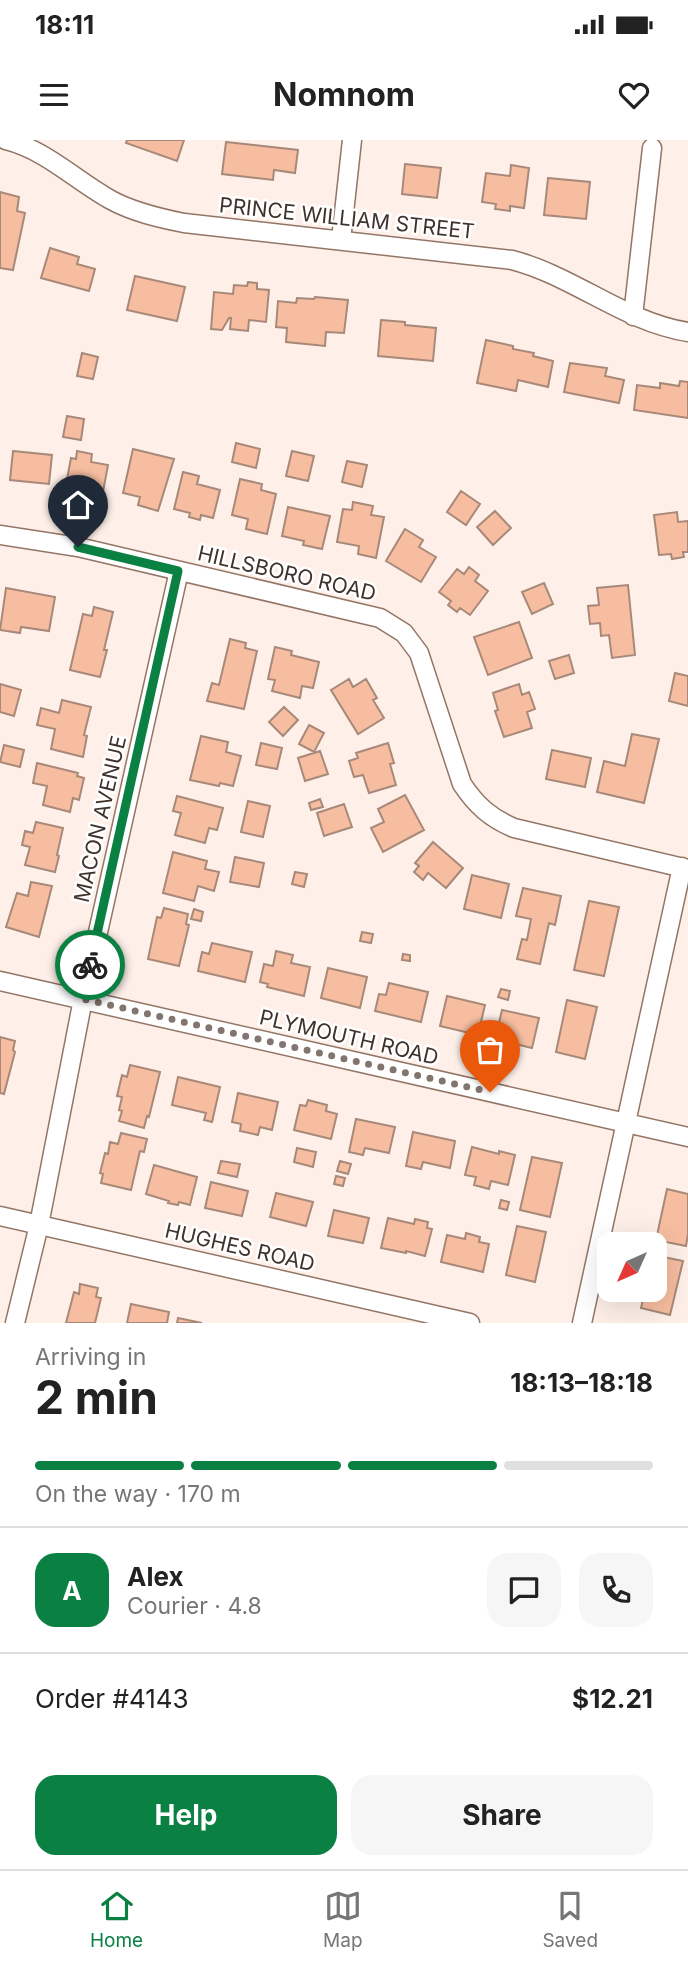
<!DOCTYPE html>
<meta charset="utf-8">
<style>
:root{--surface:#fff;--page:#f6f6f6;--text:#222;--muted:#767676;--line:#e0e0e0;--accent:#0b8043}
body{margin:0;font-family:Inter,sans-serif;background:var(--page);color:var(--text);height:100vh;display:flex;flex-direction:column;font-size:26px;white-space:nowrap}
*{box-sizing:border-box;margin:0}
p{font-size:23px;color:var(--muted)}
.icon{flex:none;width:38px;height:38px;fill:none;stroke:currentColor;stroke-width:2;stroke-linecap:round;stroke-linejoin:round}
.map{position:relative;height:1183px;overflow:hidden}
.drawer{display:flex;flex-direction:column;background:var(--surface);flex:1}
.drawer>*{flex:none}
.needle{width:46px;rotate:225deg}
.tools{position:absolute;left:597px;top:1092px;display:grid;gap:14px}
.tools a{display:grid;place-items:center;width:70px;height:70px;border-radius:14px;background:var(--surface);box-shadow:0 7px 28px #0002;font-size:35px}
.pin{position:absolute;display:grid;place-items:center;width:60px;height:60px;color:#fff;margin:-72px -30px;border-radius:50% 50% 50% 0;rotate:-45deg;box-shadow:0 0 7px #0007}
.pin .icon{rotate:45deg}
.courier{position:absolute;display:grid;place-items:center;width:70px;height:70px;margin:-35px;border:5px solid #0b8043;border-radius:50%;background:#fff;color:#222;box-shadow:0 2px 9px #0007}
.head em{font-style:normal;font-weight:700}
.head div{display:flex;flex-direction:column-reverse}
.head{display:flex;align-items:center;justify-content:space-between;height:119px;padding:0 35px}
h1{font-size:46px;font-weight:700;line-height:52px}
.bar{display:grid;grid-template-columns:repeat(4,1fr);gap:10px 7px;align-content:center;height:84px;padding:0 35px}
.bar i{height:9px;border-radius:5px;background:var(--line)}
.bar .selected{background:var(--accent)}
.bar p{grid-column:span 4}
.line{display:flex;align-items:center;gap:18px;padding:0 35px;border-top:2px solid var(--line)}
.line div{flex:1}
.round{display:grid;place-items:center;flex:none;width:74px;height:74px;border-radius:21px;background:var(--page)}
.action{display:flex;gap:14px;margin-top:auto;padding:14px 35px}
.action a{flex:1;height:80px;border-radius:21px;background:var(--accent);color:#fff;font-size:28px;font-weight:700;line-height:80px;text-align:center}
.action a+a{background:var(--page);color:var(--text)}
.status{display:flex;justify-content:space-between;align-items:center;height:49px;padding:0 35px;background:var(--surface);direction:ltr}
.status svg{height:19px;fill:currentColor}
header{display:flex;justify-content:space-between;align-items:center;height:91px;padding:0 35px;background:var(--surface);font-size:32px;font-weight:700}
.tab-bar{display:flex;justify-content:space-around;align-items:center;height:98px;border-top:2px solid var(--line);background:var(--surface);font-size:19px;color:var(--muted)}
.tab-bar a{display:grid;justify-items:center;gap:4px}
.tab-bar .selected{color:var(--accent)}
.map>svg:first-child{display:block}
.building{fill:#f6bda0;stroke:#a88979;stroke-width:2}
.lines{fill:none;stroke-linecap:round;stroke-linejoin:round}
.street-casing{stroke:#937566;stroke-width:21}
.street{stroke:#fff;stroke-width:18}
.done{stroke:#82746e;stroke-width:7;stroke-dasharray:0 12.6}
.route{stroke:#0b8043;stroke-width:9}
.labels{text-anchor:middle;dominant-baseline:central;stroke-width:5;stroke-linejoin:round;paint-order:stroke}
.street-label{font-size:21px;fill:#3f322b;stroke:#fff}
</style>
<div class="status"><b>18:11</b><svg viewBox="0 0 49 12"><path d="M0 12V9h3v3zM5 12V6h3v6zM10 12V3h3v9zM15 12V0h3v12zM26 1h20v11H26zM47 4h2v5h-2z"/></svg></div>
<header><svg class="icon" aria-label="menu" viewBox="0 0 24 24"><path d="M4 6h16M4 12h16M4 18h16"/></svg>Nomnom<svg class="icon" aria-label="heart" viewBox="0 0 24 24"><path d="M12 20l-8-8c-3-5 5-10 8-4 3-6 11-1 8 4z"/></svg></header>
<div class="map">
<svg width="688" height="1183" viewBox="0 0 688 1183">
<rect width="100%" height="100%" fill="#fef0e9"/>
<path class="building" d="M127 0H184L177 21 126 3Z
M226 2 298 10 295 33 274 30 273 40 222 34Z
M405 24 441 28 437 58 402 54Z
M511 25 529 28 524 68 510 66V71L495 69 496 64 482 62 486 33 510 36Z
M548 38 590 42 586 79 544 75Z
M0 52 19 57 17 71 25 73 13 130 0 128Z
M50 108 79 117 77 124 95 129 89 151 41 138Z
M135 136 185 147 177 181 127 170Z
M248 142 257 143V149L269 150 266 182 249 180 248 191 230 189 231 178H229L222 190 211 189 214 152 233 154 234 145 247 146Z
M315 157 348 160 344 193 326 192 325 206 286 202 287 188 276 187 278 161 296 163 297 158 314 159Z
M381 180 405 182V185L436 188 433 221 378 216Z
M486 200 513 206V209L534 213 533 216 553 221 548 247 518 240 516 251 477 243Z
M82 213 98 217 93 239 77 236Z
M570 223 607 228 605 236 624 240 619 263 564 252Z
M680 241 688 242V278L634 270 637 245 660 248V243L679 246Z
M67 276 84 279 81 300 63 297Z
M236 303 260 309 256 328 232 322Z
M133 309 174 319 158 371 138 365 140 357 123 353Z
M13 311 52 315 49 344 10 340Z
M77 311 92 314 91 322 108 325 102 357 65 350 71 318 76 319Z
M292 311 314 316 308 341 286 336Z
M347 321 367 325 362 347 342 342Z
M183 332 199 336 197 344 220 350 213 378 201 375 200 380 189 377 190 373 174 369Z
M240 339 262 344 261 350 276 354 267 394 246 389 248 379 232 375Z
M461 351 480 364 466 385 447 372Z
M353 362 373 366 371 375 384 377 376 418 358 414 359 406 337 402 343 369 352 370Z
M288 367 330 376 322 409 303 405 304 401 282 396Z
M495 371 511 388 493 405 477 387Z
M677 372 678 382 688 381V412H683L684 417 672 419 671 414 659 415 654 375Z
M405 389 423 400 419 407 436 417 421 442 386 421Z
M469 427 479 435 475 441 488 451 470 475 460 468 457 472 448 465 451 461 439 452 457 429 464 434Z
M544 443 553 464 532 474 522 452Z
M628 445 635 515 612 518 609 495 601 496 600 483 590 484 588 466 599 465 597 448Z
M6 448 55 457 49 491 21 487 20 493 0 490Z
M94 467 113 472 104 510H107L100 537 70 530 83 474 92 476Z
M519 482 532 518 488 535 474 497Z
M230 499 246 503 245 508 257 511 244 569 207 561 212 543 219 545Z
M275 507 292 511 291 515 319 522 313 548 302 546 300 558 272 551 275 540 268 539Z
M569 515 574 533 555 539 549 521Z
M675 533 688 536V566L669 561Z
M349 539 353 547 366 539 377 558 373 560 384 578 358 594 331 550Z
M0 544 21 550 14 576 0 572Z
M519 544 522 555 529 552 535 569 527 572 532 588 504 597 495 571 498 570 493 553Z
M62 560 91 567 84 595 87 596 83 617 51 609 55 589 37 585 41 568 59 573Z
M284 567 298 580 283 596 269 582Z
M309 585 324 593 314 612 299 604Z
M632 594 659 599 644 663 597 652 604 621 625 626Z
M201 596 228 602 226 612 241 616 233 646 220 643 219 646 190 640Z
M261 603 282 608 277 629 256 625Z
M388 603 394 623 390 624 396 645 369 653 363 635 354 637 349 621 358 618 356 613Z
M4 605 24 610 20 627 0 622Z
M552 610 591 618 585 647 546 639Z
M320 611 328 634 305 641 298 618Z
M37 623 78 633 77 636 84 638 79 660 73 658 70 672 43 665 47 646 33 643Z
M405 655 424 690 383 712 371 688 384 682 378 669Z
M177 656 223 668 217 690 209 688 205 703 175 695 181 673 173 671Z
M320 659 323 667 311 670 309 663Z
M248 661 270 666 263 697 241 692Z
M344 664 352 687 324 696 317 673Z
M36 682 63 688 57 715 59 716 55 732 25 725 30 707 22 705 25 691 33 693Z
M433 702 463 728 446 748 428 733 423 740 414 732 419 726 415 723Z
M173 712 207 721 205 729 219 732 214 751 198 746 194 761 163 753Z
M235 717 264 723 259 747 230 742Z
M295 732 307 734 304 747 292 744Z
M472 735 509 744 501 778 464 769Z
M31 742 52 746 39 797 6 787 17 753 28 756Z
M523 748 561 756 555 785 549 783 540 824 517 819 522 799 527 800 531 779 516 776Z
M589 761 619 767 604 836 574 830Z
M164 768 188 774 186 784 189 785 179 826 148 819 157 777 161 778Z
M194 769 203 772 201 781 191 779Z
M362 792 373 794 371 803 360 801Z
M212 803 252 812 245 842 198 831 202 812 209 814Z
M276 811 293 815 291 823 310 827 304 856 267 847 268 844 260 842 264 824 273 826Z
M403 814 410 815V821L402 820Z
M328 828 367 837 360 868 321 858Z
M389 843 428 852 421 882 375 871 379 854 386 855Z
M501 849 510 851 508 860 498 857Z
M447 856 485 865 478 895 440 886Z
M567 860 597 867 585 919 556 912Z
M502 870 539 878 532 908 495 899Z
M0 897 15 901 13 910 15 912 4 954 0 953Z
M130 925 160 932 149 977 147 976 144 988 119 981 122 971 119 970 122 957 117 956 122 935 127 937Z
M178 937 220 947 212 982 204 980 206 973 172 965Z
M238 953 278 962 272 990 260 987 258 995 240 991 241 984 232 982Z
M308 960 327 965 326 971 337 974 331 999 294 990 300 965 306 966Z
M356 979 395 987 389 1013 365 1008 363 1015 349 1012Z
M413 992 455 1001 450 1028 423 1022 421 1029 406 1026Z
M121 993 147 999 144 1012 140 1011 131 1050 101 1043 103 1034 100 1033 105 1013 108 1014 110 1002 118 1004Z
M472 1007 499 1014V1011L515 1015 508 1045 491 1041 489 1049 474 1045 476 1037 465 1035Z
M297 1008 316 1012 313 1027 294 1022Z
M532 1017 562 1023 550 1077 520 1070Z
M221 1021 240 1024 237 1037 218 1033Z
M340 1021 351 1024 348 1034 337 1031Z
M154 1025 197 1037 190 1065 179 1062 178 1065 168 1063 169 1061 146 1054Z
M336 1036 345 1038 343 1046 334 1044Z
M211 1042 248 1051 242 1076 205 1068Z
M667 1049 688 1054V1094L686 1106 656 1100Z
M276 1053 313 1062 306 1086 270 1077Z
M501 1060 509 1062 507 1070 499 1068Z
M334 1070 369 1078 363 1103 328 1096Z
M388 1078 414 1084 415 1079 428 1082 427 1088 432 1089 425 1116 406 1111V1113L381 1108Z
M517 1086 546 1092 535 1142 506 1135Z
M466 1093 480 1097 479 1102 489 1104 483 1132 441 1122 447 1095 465 1099Z
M654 1115 683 1121 670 1175 641 1168 645 1150H654Z
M80 1144 98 1148 96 1157 101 1158 95 1183H66L74 1152 79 1154Z
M131 1164 169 1172 167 1183H127Z
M178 1178 202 1183H177Z"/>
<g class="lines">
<defs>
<path id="street" d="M6 0C46 10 75 40 111 60 133 72 159 78 184 83L512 120C574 136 624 182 688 192
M341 100 352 0
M633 176 652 8
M0 395 78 407 380 478 404 493 419 513 462 644C476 665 490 678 514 688L688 729
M0 841 688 997
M0 1076 470 1183
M15 1183 39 1085 83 859 179 431
M582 1183 682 727"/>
</defs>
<use href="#street" class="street-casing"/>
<use href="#street" class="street"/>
</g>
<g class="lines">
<path class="done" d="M90 825 83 859 490 952"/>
<path class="route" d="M78 407 178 431 90 825"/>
</g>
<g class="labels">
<g class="street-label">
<text transform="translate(347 78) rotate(6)">PRINCE WILLIAM STREET</text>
<text transform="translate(287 433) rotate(13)">HILLSBORO ROAD</text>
<text transform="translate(100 679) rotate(-77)">MACON AVENUE</text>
<text transform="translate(349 897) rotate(13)">PLYMOUTH ROAD</text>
<text transform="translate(240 1107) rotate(13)">HUGHES ROAD</text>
</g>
</g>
</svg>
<div class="tools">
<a><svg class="needle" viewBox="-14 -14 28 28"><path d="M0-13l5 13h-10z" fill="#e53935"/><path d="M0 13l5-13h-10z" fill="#767676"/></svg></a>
</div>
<div class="pin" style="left:490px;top:952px;background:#ea580c"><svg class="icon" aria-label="bag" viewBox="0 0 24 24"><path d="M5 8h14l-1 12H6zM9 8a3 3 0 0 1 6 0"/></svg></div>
<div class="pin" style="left:78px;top:407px;background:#1f2937"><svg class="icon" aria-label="home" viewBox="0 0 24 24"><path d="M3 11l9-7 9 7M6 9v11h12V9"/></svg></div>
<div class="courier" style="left:90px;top:825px"><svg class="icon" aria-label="bike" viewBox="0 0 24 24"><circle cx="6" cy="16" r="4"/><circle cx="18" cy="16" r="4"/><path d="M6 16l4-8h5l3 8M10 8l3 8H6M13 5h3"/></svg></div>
</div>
<section class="drawer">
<div class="head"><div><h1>2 min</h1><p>Arriving in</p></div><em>18:13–18:18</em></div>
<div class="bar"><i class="selected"></i><i class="selected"></i><i class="selected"></i><i></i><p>On the way · 170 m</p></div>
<div class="line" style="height:126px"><b class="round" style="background:var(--accent);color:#fff">A</b><div><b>Alex</b><p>Courier · 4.8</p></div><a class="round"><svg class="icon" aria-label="chat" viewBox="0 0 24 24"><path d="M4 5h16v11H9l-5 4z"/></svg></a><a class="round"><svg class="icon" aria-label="phone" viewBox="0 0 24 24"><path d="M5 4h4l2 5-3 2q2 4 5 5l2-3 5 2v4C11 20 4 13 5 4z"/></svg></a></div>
<div class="line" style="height:91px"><div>Order #4143</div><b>$12.21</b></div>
<div class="action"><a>Help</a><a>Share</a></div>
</section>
<nav class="tab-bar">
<a class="selected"><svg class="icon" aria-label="home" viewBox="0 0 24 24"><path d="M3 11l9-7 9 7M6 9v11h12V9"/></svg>Home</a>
<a><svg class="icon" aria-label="map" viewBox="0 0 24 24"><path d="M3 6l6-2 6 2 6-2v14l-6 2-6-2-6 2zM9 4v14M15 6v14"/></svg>Map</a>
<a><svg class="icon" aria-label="saved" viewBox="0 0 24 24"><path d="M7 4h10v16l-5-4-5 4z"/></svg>Saved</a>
</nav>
